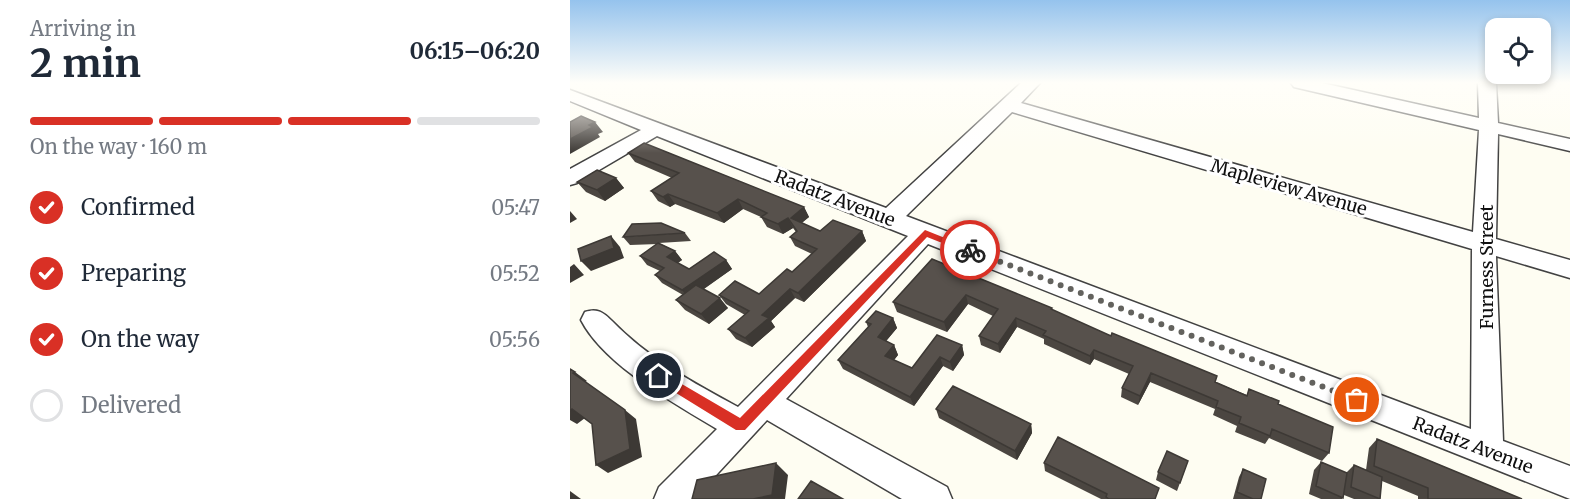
<!DOCTYPE html>
<meta charset="utf-8">
<style>
:root{--surface:#fff;--page:#f6f6f7;--text:#1f2937;--muted:#747a83;--line:#e0e1e3;--accent:#d93025}
body{margin:0;font-family:Merriweather,serif;background:var(--page);color:var(--text);height:100vh;display:flex;flex-direction:column;font-size:22px;white-space:nowrap}
*{box-sizing:border-box;margin:0}
p{font-size:20px;color:var(--muted)}
.icon{flex:none;width:33px;height:33px;fill:none;stroke:currentColor;stroke-width:2;stroke-linecap:round;stroke-linejoin:round}
.map{position:relative;flex:1;overflow:hidden}
.side{display:flex;flex-direction:column;background:var(--surface);width:570px}
.side>*{flex:none}
.buttons{position:absolute;left:915px;top:18px;display:grid;gap:12px}
.buttons a{display:grid;place-items:center;width:66px;height:66px;border-radius:12px;background:var(--surface);box-shadow:0 3px 9px #0003;font-size:30px}
.pin{position:absolute;display:grid;place-items:center;width:51px;height:51px;color:#fff;margin:-26px;border:3px solid #fff;border-radius:50%;box-shadow:0 2px 6px #0007}
.courier{position:absolute;display:grid;place-items:center;width:60px;height:60px;margin:-30px;border:4px solid #d93025;border-radius:50%;background:#fff;color:#222;box-shadow:0 2px 8px #0007}
.summary em{font-style:normal;font-weight:700}
.summary div{display:flex;flex-direction:column-reverse}
.summary{display:flex;align-items:center;justify-content:space-between;height:102px;padding:0 30px}
h1{font-size:39px;font-weight:700;line-height:45px}
.bar{display:grid;grid-template-columns:repeat(4,1fr);gap:9px 6px;align-content:center;height:72px;padding:0 30px}
.bar i{height:8px;border-radius:4px;background:var(--line)}
.bar .current{background:var(--accent)}
.bar p{grid-column:span 4}
ol{padding:0 30px;list-style:none}
li{display:flex;align-items:center;gap:18px;height:66px}
li p{margin-inline-start:auto}
li .icon{padding:6px;border-radius:50%;background:var(--accent);color:#fff;stroke-width:4}
li:last-child{color:var(--muted)}
li i{width:33px;height:33px;border:3px solid var(--line);border-radius:50%}
main{display:flex;flex:1;min-height:0}
.map>svg:first-child{display:block}
.lines{fill:none;stroke-linecap:round;stroke-linejoin:round}
.minor-casing{stroke:#424242;stroke-width:3}
.minor{fill:#fff;fill-rule:evenodd}
.wall{fill:#4b4641}
.shaded-wall{fill:#3d3935}
.building{fill:#57514c;stroke:#3d3935;stroke-width:1.5}
.route{fill:#d93025}
.done{stroke:#63625e;stroke-width:6;stroke-dasharray:0 10.8}
.labels{text-anchor:middle;dominant-baseline:central;stroke-width:6;stroke-linejoin:round;paint-order:stroke}
.street-label{font-size:18px;fill:#0f0f0f;stroke:#fff}
</style>
<main>
<section class="side">
<div class="summary"><div><h1>2 min</h1><p>Arriving in</p></div><em>06:15–06:20</em></div>
<div class="bar"><i class="current"></i><i class="current"></i><i class="current"></i><i></i><p>On the way · 160 m</p></div>
<ol>
<li><svg class="icon" aria-label="check" viewBox="0 0 24 24"><path d="M5 12l5 5 9-10"/></svg>Confirmed<p>05:47</p></li>
<li><svg class="icon" aria-label="check" viewBox="0 0 24 24"><path d="M5 12l5 5 9-10"/></svg>Preparing<p>05:52</p></li>
<li><svg class="icon" aria-label="check" viewBox="0 0 24 24"><path d="M5 12l5 5 9-10"/></svg>On the way<p>05:56</p></li>
<li><i></i>Delivered</li>
</ol>
</section>
<div class="map">
<svg width="1000" height="499" viewBox="0 0 1000 499">
<rect width="100%" height="100%" fill="#fefdf2"/>
<g class="lines">
<defs>
<path id="minor" d="M451 83H470L451 103 903 232 909 130 724 87 721 83H752L909 118 908 83H926L928 123 1000 139V151L928 134 926 239 1000 260V278L926 256 933 441 1000 466V499L358 244 216 399 377 487 382 499H332L197 420 124 499H84L89 487 147 429C104 403 34 365 11 320L15 312C27 308 33 312 42 321 79 359 122 382 168 407L338 236 87 136 7 183 0 185V169L71 130 0 101V90L316 208ZM442 112 902 249 901 429 336 216Z"/>
</defs>
<use href="#minor" class="minor-casing"/>
<use href="#minor" class="minor"/>
</g>
<path class="wall" d="M58 153 234 207 239 217 231 223 250 231H292L296 241 234 302 225 298 201 321 205 327 182 347 166 339 158 329 175 315 156 304 149 295 189 294 222 272 242 254 225 246 220 237 226 232 223 228 213 234 197 227 191 217 173 209 154 223 105 204 100 207 88 201 81 191 102 178 65 162Z
M46 178 54 188 35 201 16 192 7 182Z
M115 233 121 241 89 243 105 251 112 260 107 263 119 269 156 260 162 269 134 289 158 308 139 324 115 310 106 300 113 295 92 283 85 275 90 271 77 265 70 256 88 244 60 245 53 237Z
M362 259 482 310 645 382 677 395 679 389 708 404 759 453 752 461 699 438 695 444 665 432 667 426 643 415 645 409 580 382 568 405 551 397 552 388 559 374 524 359 520 365 474 344V339L447 327 430 353 411 345 409 336 423 316 398 304 377 332 327 312 323 302Z
M323 318 327 328 316 341 324 345 328 355 324 360 342 368 392 345 394 355 383 371 373 366 344 406 273 369 268 360 298 327 296 322Z
M366 409 461 424 462 433 447 460 369 418Z
M807 439 952 499H848V496L812 481 810 499H784L774 495 772 499H751L739 494 744 470 751 462 776 473 784 465 796 470 799 448Z
M618 461 607 491 586 480 588 472Z
M474 463 585 499H531L475 471Z
M673 469 691 499H663L669 477Z"/>
<path class="shaded-wall" d="M25 122 33 132 28 134 30 137 0 154V139L19 125Z
M46 178 54 188 35 201 27 190Z
M98 194 105 204 100 207 93 197Z
M168 199 173 209 154 223 147 213Z
M234 207 239 217 226 228 221 218Z
M0 211 7 219 0 223Z
M218 218 223 228 213 234 208 224Z
M292 231 296 241 234 302 228 293Z
M41 236 50 247 54 258 21 271 11 261Z
M105 251 112 260 104 266 97 257Z
M156 260 162 269 119 299 112 290Z
M4 264 14 275 0 283V267Z
M220 289 225 298 201 321 205 327 182 347 175 338 192 315Z
M396 295 398 304 377 332 374 322Z
M150 298 158 308 139 324 131 314Z
M323 318 327 328 312 346 308 337Z
M446 318 447 327 430 353 428 344Z
M324 345 328 355 320 365 315 356Z
M392 345 394 355 383 371 380 362Z
M524 350V359L520 365V356Z
M370 357 373 366 344 406 340 397Z
M5 372 17 381 15 382 3 373Z
M581 373 580 382 568 405 570 396Z
M2 409 15 418 7 424 0 420V411Z
M55 410 66 419 72 457 38 473 26 465Z
M461 424 462 433 447 460 445 451Z
M206 463 218 475 215 499H183Z
M0 491 11 499H0Z"/>
<path class="building" d="M11 116 25 122 19 125 23 127 0 139V122Z
M74 143 234 207 221 218 250 231 263 220 292 231 228 293 220 289 192 315 199 318 175 338 158 329 179 311 149 295 165 281 189 294 217 269 222 272 247 249 220 237 227 231 218 218 208 224 191 217 197 213 168 199 147 213 98 194 93 197 81 191 109 173 58 153Z
M27 170 46 178 27 190 7 182Z
M91 223 115 233 53 237 62 224Z
M41 236 44 248 11 261 8 249Z
M88 243 105 251 97 257 119 269 144 252 156 260 112 290 85 275 94 268 70 256Z
M362 259 482 308 481 309 541 336 542 333 647 376 645 382 677 396 679 389 709 401 708 404 763 427 759 453 702 429 700 436 669 423 671 417 646 407 648 401 581 373 570 396 552 388 563 366 524 350 520 356 473 335 476 331 446 318 428 344 409 336 428 309 396 295 374 322 323 302Z
M126 285 150 298 131 314 106 300Z
M306 311 323 318 308 337 324 345 315 356 342 368 367 335 392 345 380 362 370 357 340 397 268 360 301 324 296 322Z
M0 369 5 372 3 373 55 410 60 449 26 465 22 424 2 409 0 411Z
M383 386 461 424 445 451 366 409Z
M488 437 589 488 585 499H539L536 497 537 494 474 463Z
M807 439 952 499H858V488L804 466Z
M597 451 618 461 610 483 588 472Z
M751 462 777 473 773 498 746 486Z
M206 463 202 495 183 499H122L127 480Z
M784 465 812 477 810 499 781 487Z
M673 469 696 479 691 499H683L667 492Z
M241 481 273 499H228Z"/>
<linearGradient id="sky" x2="0" y2="1"><stop stop-color="#95c3ed"/><stop offset="0.54" stop-color="#fffef9"/><stop offset="1" stop-color="#fffef9" stop-opacity="0"/></linearGradient>
<rect width="1000" height="153" fill="url(#sky)"/>
<path class="route" d="M355 230 405 250 400 254 357 237 175 430H166L85 380V373H93L170 418Z"/>
<g class="lines">
<path class="done" d="M400 250 787 400"/>
</g>
<g class="labels">
<g class="street-label">
<text transform="translate(719 187) rotate(16)">Mapleview Avenue</text>
<text transform="translate(265 198) rotate(21)">Radatz Avenue</text>
<text transform="translate(916 267) rotate(-90)">Furness Street</text>
<text transform="translate(903 445) rotate(21)">Radatz Avenue</text>
</g>
</g>
</svg>
<div class="buttons">
<a><svg class="icon" aria-label="locate" viewBox="0 0 24 24"><circle cx="12" cy="12" r="6"/><path d="M12 2v4M12 18v4M2 12h4M18 12h4"/></svg></a>
</div>
<div class="pin" style="left:787px;top:400px;background:#ea580c"><svg class="icon" aria-label="bag" viewBox="0 0 24 24"><path d="M5 8h14l-1 12H6zM9 8a3 3 0 0 1 6 0"/></svg></div>
<div class="pin" style="left:89px;top:376px;background:#1f2937"><svg class="icon" aria-label="home" viewBox="0 0 24 24"><path d="M3 11l9-7 9 7M6 9v11h12V9"/></svg></div>
<div class="courier" style="left:400px;top:250px"><svg class="icon" aria-label="bike" viewBox="0 0 24 24"><circle cx="6" cy="16" r="4"/><circle cx="18" cy="16" r="4"/><path d="M6 16l4-8h5l3 8M10 8l3 8H6M13 5h3"/></svg></div>
</div>
</main>
